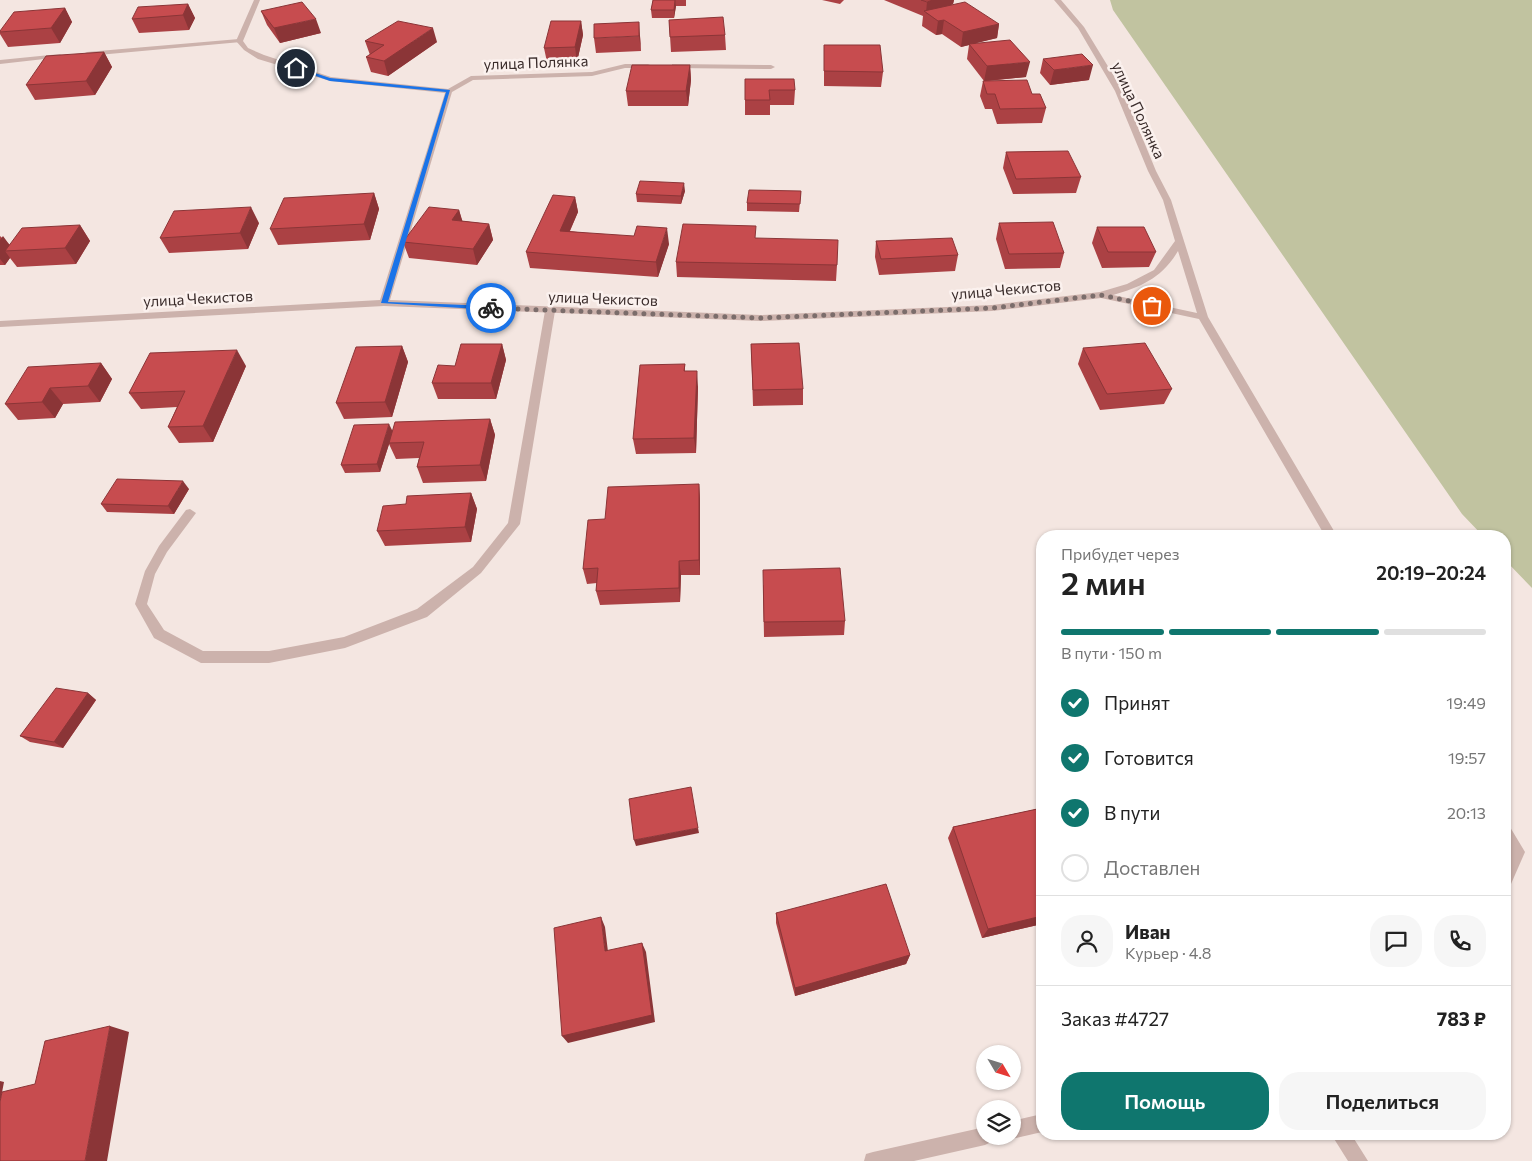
<!DOCTYPE html>
<html lang="ru">
<meta charset="utf-8">
<style>
:root{--surface:#fff;--page:#f6f6f6;--text:#222;--muted:#767676;--line:#e0e0e0;--accent:#0f766e}
body{margin:0;font-family:Commissioner,sans-serif;background:var(--page);color:var(--text);height:100vh;display:flex;flex-direction:column;font-size:19px;white-space:nowrap}
*{box-sizing:border-box;margin:0}
p{font-size:16px;color:var(--muted)}
.icon{flex:none;width:28px;height:28px;fill:none;stroke:currentColor;stroke-width:2;stroke-linecap:round;stroke-linejoin:round}
.map{position:relative;flex:1;overflow:hidden}
.sheet{position:absolute;left:1036px;top:530px;width:475px;height:610px;display:flex;flex-direction:column;background:var(--surface);border-radius:20px;box-shadow:0 1px 4px #0004}
.sheet>*{flex:none}
.needle{width:32px;rotate:128deg}
.controls{position:absolute;left:976px;top:1045px;display:grid;gap:10px}
.controls a{display:grid;place-items:center;width:45px;height:45px;border-radius:50%;background:var(--surface);box-shadow:0 1px 4px #0004;font-size:25px}
.pin{position:absolute;display:grid;place-items:center;width:42px;height:42px;color:#fff;margin:-21px;border:2px solid #fff;border-radius:50%;box-shadow:0 1px 5px #0007}
.courier{position:absolute;display:grid;place-items:center;width:50px;height:50px;margin:-25px;border:4px solid #1a73e8;border-radius:50%;background:#fff;color:#222;box-shadow:0 1px 6px #0007}
.summary em{font-style:normal;font-weight:600}
.summary div{display:flex;flex-direction:column-reverse}
.summary{display:flex;align-items:center;justify-content:space-between;height:85px;padding:0 25px}
h1{font-size:32px;font-weight:600;line-height:38px}
.bar{display:grid;grid-template-columns:repeat(4,1fr);gap:8px 5px;align-content:center;height:60px;padding:0 25px}
.bar i{height:6px;border-radius:4px;background:var(--line)}
.bar .on{background:var(--accent)}
.bar p{grid-column:span 4}
.line{display:flex;align-items:center;gap:12px;padding:0 25px;border-top:1px solid var(--line)}
.line div{flex:1}
.round{display:grid;place-items:center;flex:none;width:52px;height:52px;border-radius:20px;background:var(--page)}
ol{padding:0 25px;list-style:none}
li{display:flex;align-items:center;gap:15px;height:55px}
li p{margin-inline-start:auto}
li .icon{padding:5px;border-radius:50%;background:var(--accent);color:#fff;stroke-width:4}
li:last-child{color:var(--muted)}
li i{width:28px;height:28px;border:2px solid var(--line);border-radius:50%}
.primary-button{display:flex;gap:10px;margin-top:auto;padding:10px 25px}
.primary-button a{flex:1;height:58px;border-radius:20px;background:var(--accent);color:#fff;font-size:20px;font-weight:600;line-height:58px;text-align:center}
.primary-button a+a{background:var(--page);color:var(--text)}
.map>svg:first-child{display:block}
.green{fill:#c1c3a0}
.lines{fill:none;stroke-linecap:round;stroke-linejoin:round}
.lane{fill:#ccb2ac;fill-rule:evenodd}
.street{fill:#ccb2ac;fill-rule:evenodd}
.wall{fill:#ab4144}
.shaded-wall{fill:#8b3537}
.building{fill:#c74c4f;stroke:#8b3537}
.route{fill:#1a73e8}
.done{stroke:#7b6d6b;stroke-width:5;stroke-dasharray:0 9}
.labels{text-anchor:middle;dominant-baseline:central;stroke-width:5;stroke-linejoin:round;paint-order:stroke}
.far-street-label{font-size:15px;fill:#3a2c2b;stroke:#fbf1ee}
</style>
<div class="map">
<svg width="1532" height="1161" viewBox="0 0 1532 1161">
<rect width="100%" height="100%" fill="#f4e6e1"/>
<path class="green" d="M1110 0H1532V588L1505 560V536H1483L1462 514 1113 10Z"/>
<g class="lines">
<path class="lane" d="M239 39 241 40V42L87 56 83 54 87 52Z
M60 54 64 56 62 57 0 64V60Z
M550 308 555 311 520 524 481 573 427 617 345 648 269 663H201L154 638 135 604 145 571 159 546 186 510 190 509 196 513 167 552 155 574 147 604 164 630 203 651H269L344 637 417 609 473 567 508 523 545 311Z"/>
<path class="street" d="M254 0H260L243 41 248 48 264 55 331 77 448 89 471 76 592 72 625 64H648L652 66 648 68H625L592 76 473 80 452 92 390 300 760 315 992 305 1100 292 1127 284 1154 270 1175 241 1163 200 1148 171 1115 91 1078 28 1054 0H1061L1084 27 1123 91 1156 171 1171 200 1208 317 1337 536H1325L1199 319 1101 298 992 311 760 321 384 306 0 327V321L380 300 445 93 330 81 258 59 244 50 236 41ZM1178 251 1197 313 1113 295C1141 287 1162 278 1178 251Z
M672 64 771 65 775 67 771 69 675 68H672Z
M1505 825 1510 827 1525 852 1511 884 1505 887V861L1509 853 1505 846Z
M1042 1114V1132L1012 1139 1006 1136H1012V1121Z
M985 1127V1136H994L991 1142 985 1145 914 1161H864L866 1154 873 1152Z
M1331 1134H1351L1368 1161H1348Z"/>
</g>
<path class="wall" d="M653 0H686V6H676L674 18H652L651 10Z
M822 0H844L840 4Z
M884 0H954L953 4 951 5 999 24 997 38 975 43 1026 77 988 81 1032 94 1046 108 1042 123 997 124 992 109H985L980 96 983 81H984L967 59 969 45 961 47 942 34 936 35 922 26 923 16Z
M188 4 195 18 189 30 139 33 132 19Z
M65 8 72 22 60 43 8 47 0 34V31Z
M261 11 321 33 280 43 267 25Z
M669 20 725 35 726 50 671 52Z
M581 21 583 35 577 62H547L544 48Z
M640 36 641 51 596 53 594 38Z
M365 41 437 42 388 76 371 72 366 57 370 55Z
M824 45 883 72 881 87 824 86Z
M104 52 112 67 95 95 35 100 26 85Z
M1043 59 1089 80 1050 85 1040 73Z
M690 65 691 80 688 106H628L626 91Z
M745 79 795 90 794 105H770V115H745Z
M1006 152 1081 177 1076 193 1013 194 1003 168Z
M685 191 681 204 637 202 636 194Z
M801 191 799 212 747 211V203Z
M374 193 379 209 370 240 278 245 270 229Z
M575 197 578 212 570 231 669 244 658 277 530 268 526 252Z
M459 210 462 221 489 224 493 240 477 265 409 258 403 242Z
M259 223 248 249 169 253 160 238Z
M999 223 1064 253 1060 268 1005 269 996 239Z
M80 225 90 241 76 264 17 267 10 258 5 265H0V236L10 245Z
M1097 227 1156 252 1149 267 1102 268 1092 243Z
M756 238 837 265 836 281 677 277 676 262Z
M876 241 958 255 955 271 879 275 875 257Z
M502 344 506 360 496 399H438L432 383 455 366Z
M751 344 803 389V405L753 406Z
M402 346 408 362 392 417 344 419 336 403Z
M1083 348 1172 389 1164 404 1100 410 1078 364Z
M101 363 112 379 100 402 63 404 55 418 18 420 5 404Z
M685 364V371L698 387 696 453 636 454 633 439Z
M246 366 213 442 179 443 168 427 177 407 141 409 129 393Z
M490 419 495 435 486 481 423 483 417 467 419 458 396 459 389 444 380 472 345 473 341 465 392 431Z
M699 484 700 500V575H681L680 602 600 605 596 591 597 583 587 584 583 569 605 519Z
M189 489 174 514 107 512 101 504Z
M471 493 477 509 471 542 385 546 377 531 406 504Z
M763 585 845 621 844 635 764 637Z
M88 693 96 700 63 748 30 742 20 736Z
M1042 808V924L982 938 948 838 953 827Z
M776 913 910 955 906 964 795 996 776 923Z"/>
<path class="shaded-wall" d="M675 0 676 6 674 18V10Z
M933 0H954L953 4 929 15 926 13 927 2Z
M188 4 195 18 189 30 183 15Z
M65 8 72 22 60 43 51 28Z
M316 19 321 33 280 43 274 28Z
M944 20 942 34 936 35 938 21Z
M581 21 583 35 577 62 575 47Z
M639 22 640 36 641 51 639 36Z
M999 24 997 38 961 47 963 32Z
M433 28 437 42 388 76 384 61Z
M104 52 112 67 95 95 86 81Z
M1030 62 1026 77 984 81 987 66Z
M690 65 691 80 688 106 686 91Z
M1093 65 1089 80 1050 85 1054 70Z
M684 183 685 191 681 204V196Z
M374 193 379 209 370 240 364 224Z
M575 197 578 212 563 246 560 231Z
M251 207 259 223 248 249 240 233Z
M459 210 464 226 452 220Z
M489 224 493 240 477 265 473 249Z
M80 225 90 241 76 264 65 248Z
M667 228 669 244 658 277 656 262Z
M3 236 14 251H5L10 258 5 265 0 259V240Z
M502 344 506 360 496 399 491 383Z
M402 346 408 362 392 417 385 402Z
M237 350 246 366 213 442 203 426Z
M101 363 112 379 100 402 88 386Z
M697 371 698 387 696 453 694 438Z
M50 388 63 404 55 418 42 402Z
M490 419 495 435 486 481 480 465Z
M389 424 393 432 380 472 377 464Z
M183 481 189 489 174 514 168 506Z
M699 484 700 500V575L699 560Z
M471 493 477 509 471 542 465 527Z
M679 561 681 575 680 602 679 588Z
M88 693 96 700 63 748 54 742Z
M698 828 699 833 636 846 634 840Z
M1042 916V924L982 938 988 929Z
M601 917 605 927 609 960 605 951Z
M642 943 646 952 655 1022 568 1043 562 1036Z
M910 955 906 964 795 996V988Z
M110 1026 129 1032 107 1161H85Z
M0 1081 4 1082 0 1103Z"/>
<path class="building" d="M653 0H675L674 10H651Z
M921 0H933L927 2Z
M302 2 316 19 274 28 261 11Z
M965 2 999 24 963 32 944 20 938 21 924 11Z
M188 4 183 15 132 19 138 7Z
M65 8 51 28 0 32V31L14 12Z
M723 17 725 35 670 37 669 20Z
M398 21 433 28 384 61 366 57 384 45 365 41Z
M551 21H581L575 47 544 48Z
M639 22V36L594 38V24Z
M1010 40 1030 62 987 66 969 44Z
M824 45H880L883 72 824 71Z
M104 52 86 81 26 85 46 56Z
M1082 54 1093 65 1054 70 1043 59Z
M632 65H690L686 91H626Z
M745 79H794L795 90H769L770 100H745Z
M1027 80 1032 94H1040L1046 108 1000 109 995 94H987L983 81Z
M1068 151 1081 177 1016 179 1006 152Z
M640 181 684 183 681 196 636 194Z
M749 190 801 191 800 204 747 203Z
M374 193 364 224 270 229 284 198Z
M553 195 575 197 560 231 634 236 637 226 667 228 656 262 526 252Z
M251 207 240 233 160 238 174 211Z
M429 207 459 210 452 220 489 224 473 249 403 242Z
M1053 222 1064 253 1009 254 999 223Z
M683 224 756 226 755 238 838 240 837 265 676 262Z
M80 225 65 248 5 251 22 228Z
M1097 227H1144L1156 252H1108Z
M952 238 958 255 881 259 876 241Z
M799 343 803 389 753 390 751 344Z
M1145 343 1172 389 1107 394 1083 348Z
M461 344H502L491 383H432L438 365 455 366Z
M402 346 385 402 336 403 356 347Z
M237 350 203 426 168 427 185 391 129 393 150 353Z
M101 363 88 386 50 388 42 402 5 404 28 367Z
M685 364 684 371H697L694 438 633 439 640 365Z
M490 419 480 465 417 467 424 442 389 443 395 422Z
M389 424 377 464 341 465 354 425Z
M117 479 183 481 168 506 101 504Z
M699 484V560L679 561V588L596 591 598 568 583 569 588 520 605 519 608 487Z
M471 493 465 527 377 531 383 506 406 504 407 496Z
M840 568 845 621 764 622 763 570Z
M56 688 88 693 54 742 20 736Z
M691 787 698 828 634 840 629 799Z
M1042 808V916L988 929 953 827Z
M886 884 910 955 795 988 776 913Z
M601 917 605 951 642 943 652 1015 562 1036 554 928Z
M110 1026 85 1161H0V1102L2 1092 35 1084 45 1041Z"/>
<path class="route" d="M297 67 330 78 450 90 388 302 491 306 494 310 381 303 446 92 330 81 293 68Z"/>
<g class="lines">
<path class="done" d="M491 308 760 318 992 308 1101 295 1152 306"/>
</g>
<g class="labels">
<g class="far-street-label">
<text transform="translate(536 62) rotate(-2)">улица Полянка</text>
<text transform="translate(1139 110) rotate(65)">улица Полянка</text>
<text transform="translate(1006 289) rotate(-5)">улица Чекистов</text>
<text transform="translate(198 298) rotate(-3)">улица Чекистов</text>
<text transform="translate(603 298) rotate(2)">улица Чекистов</text>
</g>
</g>
</svg>
<div class="controls">
<a><svg class="needle" viewBox="-14 -14 28 28"><path d="M0-13l5 13h-10z" fill="#e53935"/><path d="M0 13l5-13h-10z" fill="#767676"/></svg></a>
<a><svg class="icon" aria-label="layers" viewBox="0 0 24 24"><path d="M12 4l9 5-9 5-9-5zM3 14l9 5 9-5"/></svg></a>
</div>
<div class="pin" style="left:1152px;top:306px;background:#ea580c"><svg class="icon" aria-label="bag" viewBox="0 0 24 24"><path d="M5 8h14l-1 12H6zM9 8a3 3 0 0 1 6 0"/></svg></div>
<div class="pin" style="left:296px;top:68px;background:#1f2937"><svg class="icon" aria-label="home" viewBox="0 0 24 24"><path d="M3 11l9-7 9 7M6 9v11h12V9"/></svg></div>
<div class="courier" style="left:491px;top:308px"><svg class="icon" aria-label="bike" viewBox="0 0 24 24"><circle cx="6" cy="16" r="4"/><circle cx="18" cy="16" r="4"/><path d="M6 16l4-8h5l3 8M10 8l3 8H6M13 5h3"/></svg></div>
<section class="sheet">
<div class="summary"><div><h1>2 мин</h1><p>Прибудет через</p></div><em>20:19–20:24</em></div>
<div class="bar"><i class="on"></i><i class="on"></i><i class="on"></i><i></i><p>В пути · 150 m</p></div>
<ol>
<li><svg class="icon" aria-label="check" viewBox="0 0 24 24"><path d="M5 12l5 5 9-10"/></svg>Принят<p>19:49</p></li>
<li><svg class="icon" aria-label="check" viewBox="0 0 24 24"><path d="M5 12l5 5 9-10"/></svg>Готовится<p>19:57</p></li>
<li><svg class="icon" aria-label="check" viewBox="0 0 24 24"><path d="M5 12l5 5 9-10"/></svg>В пути<p>20:13</p></li>
<li><i></i>Доставлен</li>
</ol>
<div class="line" style="height:90px"><a class="round"><svg class="icon" aria-label="person" viewBox="0 0 24 24"><circle cx="12" cy="8" r="4"/><path d="M4 21q1-7 8-7t8 7"/></svg></a><div><b>Иван</b><p>Курьер · 4.8</p></div><a class="round"><svg class="icon" aria-label="chat" viewBox="0 0 24 24"><path d="M4 5h16v11H9l-5 4z"/></svg></a><a class="round"><svg class="icon" aria-label="phone" viewBox="0 0 24 24"><path d="M5 4h4l2 5-3 2q2 4 5 5l2-3 5 2v4C11 20 4 13 5 4z"/></svg></a></div>
<div class="line" style="height:65px"><div>Заказ #4727</div><b>783 ₽</b></div>
<div class="primary-button"><a>Помощь</a><a>Поделиться</a></div>
</section>
</div>
